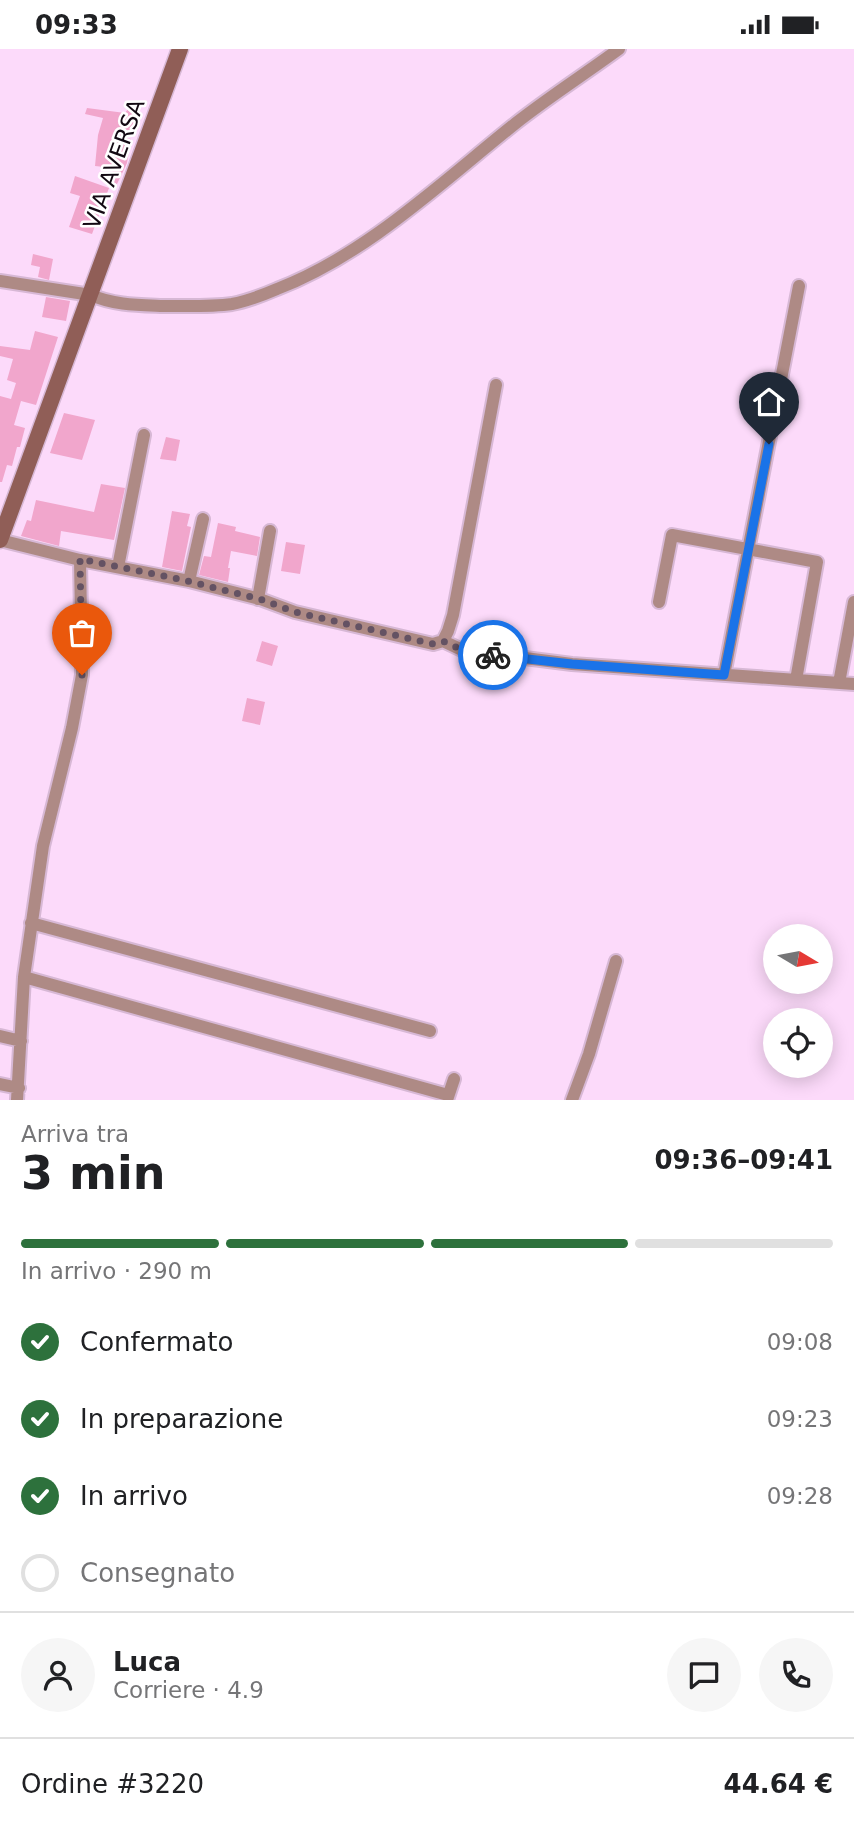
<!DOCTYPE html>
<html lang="it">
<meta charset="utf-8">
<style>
:root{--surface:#fff;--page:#f6f6f6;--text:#202124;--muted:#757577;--line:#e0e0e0;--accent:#2d713c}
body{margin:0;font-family:"DejaVu Sans",sans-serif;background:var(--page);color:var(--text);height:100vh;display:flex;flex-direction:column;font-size:26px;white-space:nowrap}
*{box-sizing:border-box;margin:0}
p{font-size:23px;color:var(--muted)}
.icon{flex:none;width:38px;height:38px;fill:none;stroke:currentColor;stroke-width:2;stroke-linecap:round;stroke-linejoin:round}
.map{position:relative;height:1051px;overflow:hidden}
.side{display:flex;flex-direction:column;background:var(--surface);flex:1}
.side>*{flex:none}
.needle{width:46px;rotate:100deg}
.controls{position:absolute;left:763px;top:875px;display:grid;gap:14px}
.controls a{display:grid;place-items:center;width:70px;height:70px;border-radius:50%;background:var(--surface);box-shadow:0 4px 18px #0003;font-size:35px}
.pin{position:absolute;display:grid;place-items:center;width:60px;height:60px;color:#fff;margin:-72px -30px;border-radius:50% 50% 50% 0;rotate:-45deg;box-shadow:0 0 7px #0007}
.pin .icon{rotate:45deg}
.courier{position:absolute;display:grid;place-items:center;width:70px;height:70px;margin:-35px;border:5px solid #1a73e8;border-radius:50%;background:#fff;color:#222;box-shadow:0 2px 9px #0007}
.head em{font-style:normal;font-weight:600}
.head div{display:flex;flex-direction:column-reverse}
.head{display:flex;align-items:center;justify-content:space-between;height:119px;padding:0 21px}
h1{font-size:46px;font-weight:600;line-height:52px}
.bar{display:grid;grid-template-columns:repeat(4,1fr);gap:10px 7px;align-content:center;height:84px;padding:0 21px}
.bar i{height:9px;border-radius:5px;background:var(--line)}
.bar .selected{background:var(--accent)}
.bar p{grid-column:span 4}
.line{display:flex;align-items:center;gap:18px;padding:0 21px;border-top:2px solid var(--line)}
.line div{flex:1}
.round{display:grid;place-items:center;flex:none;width:74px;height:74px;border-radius:37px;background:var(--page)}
ol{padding:0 21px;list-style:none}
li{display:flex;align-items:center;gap:21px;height:77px}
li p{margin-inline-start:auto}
li .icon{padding:7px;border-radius:50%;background:var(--accent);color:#fff;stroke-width:4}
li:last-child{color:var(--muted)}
li i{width:38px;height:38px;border:4px solid var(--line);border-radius:50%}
.status{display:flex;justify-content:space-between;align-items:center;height:49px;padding:0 35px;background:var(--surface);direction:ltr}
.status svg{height:19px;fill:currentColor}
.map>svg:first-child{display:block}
.building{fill:#f1a6cc}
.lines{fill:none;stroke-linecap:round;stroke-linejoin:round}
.street-casing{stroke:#d7b8d5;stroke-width:16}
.secondary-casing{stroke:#d7b8d5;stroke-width:19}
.street{stroke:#ae8a85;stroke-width:12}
.secondary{stroke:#905e57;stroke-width:16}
.done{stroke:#645263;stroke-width:7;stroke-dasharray:0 12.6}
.route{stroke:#1a73e8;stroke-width:9}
.labels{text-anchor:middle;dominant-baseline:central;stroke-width:5;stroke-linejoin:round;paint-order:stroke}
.street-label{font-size:23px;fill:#120812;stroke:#fff}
</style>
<div class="status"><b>09:33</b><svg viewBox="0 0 49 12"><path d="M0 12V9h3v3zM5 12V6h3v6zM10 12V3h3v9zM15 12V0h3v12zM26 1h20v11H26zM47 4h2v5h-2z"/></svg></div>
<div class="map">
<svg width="854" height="1051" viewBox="0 0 854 1051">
<rect width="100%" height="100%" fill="#fcdafa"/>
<path class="building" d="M130 57 138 66 127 89 131 90 127 114 117 135 109 132 114 119 95 117 98 86 103 69 85 65 87 59 125 64Z
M75 127 109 139 92 185 69 178 80 147 70 144Z
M33 205 53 210 49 231 38 228 40 218 31 216Z
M46 248 70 252 66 272 42 268Z
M35 282 58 288 36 356 21 352 14 376 25 379 20 398H17L12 417 7 416 2 433H0V347L11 350 16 334 7 331 13 310 0 307V297L30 301Z
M64 364 95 371 82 411 50 404Z
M166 388 180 391 176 412 160 410Z
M101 435 125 439 114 491 61 482 59 497 21 487 27 471 31 472 36 451 94 463Z
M172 462 190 465 187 477 191 478 182 522 162 518Z
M218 474 236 478 235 482 260 488 257 507 231 502 228 519H230L228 533 199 526 204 507 211 508Z
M286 493 305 496 300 525 281 522Z
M262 592 278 597 272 617 256 612Z
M247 649 265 653 260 676 242 672Z"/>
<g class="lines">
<defs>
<path id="street" d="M0 232 91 246C113 256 139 256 163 257 185 257 210 258 232 255 248 252 263 246 277 240 366 206 442 133 516 74 549 48 585 25 619 0
M0 491 80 511 189 532 260 550 295 563 433 595 443 592 448 582 453 566 496 336
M118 518 144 386
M189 532 203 470
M258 550 270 482
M659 553 672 486 817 513 796 631
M443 592 462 601 572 615 854 635
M724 626 799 237
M839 634 854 553
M31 874 430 982
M24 928 448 1046
M0 987 21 992
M0 1035 19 1039
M17 1051 24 928 43 797 72 679 82 626 80 511
M447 1051 454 1030
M572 1051 589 1005 616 912"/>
<path id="secondary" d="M0 491 180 0"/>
</defs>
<use href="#street" class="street-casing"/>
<use href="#secondary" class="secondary-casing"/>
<use href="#street" class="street"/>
<use href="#secondary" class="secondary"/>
</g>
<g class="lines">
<path class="done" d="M82 626 80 510 179 530 260 550 295 563 433 595 443 592 462 601 493 606"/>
<path class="route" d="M493 606 572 615 724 626 769 395"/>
</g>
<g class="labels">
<g class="street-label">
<text transform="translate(114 115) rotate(-70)">VIA AVERSA</text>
</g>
</g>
</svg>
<div class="controls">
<a><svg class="needle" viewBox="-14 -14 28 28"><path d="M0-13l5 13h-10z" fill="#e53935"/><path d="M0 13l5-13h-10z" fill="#757577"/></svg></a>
<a><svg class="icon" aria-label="locate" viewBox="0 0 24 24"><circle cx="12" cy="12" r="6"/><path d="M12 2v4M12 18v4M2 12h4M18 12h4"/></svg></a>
</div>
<div class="pin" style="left:82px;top:626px;background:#ea580c"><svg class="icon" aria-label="bag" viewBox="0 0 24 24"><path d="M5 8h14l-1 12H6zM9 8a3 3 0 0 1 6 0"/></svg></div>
<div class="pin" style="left:769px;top:395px;background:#1f2937"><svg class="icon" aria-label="home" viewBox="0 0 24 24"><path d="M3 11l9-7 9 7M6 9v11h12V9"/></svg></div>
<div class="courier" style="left:493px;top:606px"><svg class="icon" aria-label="bike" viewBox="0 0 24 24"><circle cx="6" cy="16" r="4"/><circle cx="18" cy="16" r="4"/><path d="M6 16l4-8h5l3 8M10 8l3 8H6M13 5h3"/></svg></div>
</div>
<section class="side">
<div class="head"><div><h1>3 min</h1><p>Arriva tra</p></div><em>09:36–09:41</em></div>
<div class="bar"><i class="selected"></i><i class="selected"></i><i class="selected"></i><i></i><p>In arrivo · 290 m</p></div>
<ol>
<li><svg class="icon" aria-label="check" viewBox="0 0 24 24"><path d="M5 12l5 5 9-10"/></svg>Confermato<p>09:08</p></li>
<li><svg class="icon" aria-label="check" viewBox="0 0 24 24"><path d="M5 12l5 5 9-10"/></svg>In preparazione<p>09:23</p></li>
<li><svg class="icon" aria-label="check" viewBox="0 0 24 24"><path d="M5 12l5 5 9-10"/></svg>In arrivo<p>09:28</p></li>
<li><i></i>Consegnato</li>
</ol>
<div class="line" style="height:126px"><a class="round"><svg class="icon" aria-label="person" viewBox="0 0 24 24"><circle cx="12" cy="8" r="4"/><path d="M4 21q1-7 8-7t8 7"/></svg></a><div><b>Luca</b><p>Corriere · 4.9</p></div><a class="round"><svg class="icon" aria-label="chat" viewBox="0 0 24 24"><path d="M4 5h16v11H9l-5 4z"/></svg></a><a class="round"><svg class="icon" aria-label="phone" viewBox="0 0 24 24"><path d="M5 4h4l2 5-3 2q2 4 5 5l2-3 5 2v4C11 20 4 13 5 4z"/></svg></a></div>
<div class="line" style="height:91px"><div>Ordine #3220</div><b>44.64 €</b></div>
</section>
